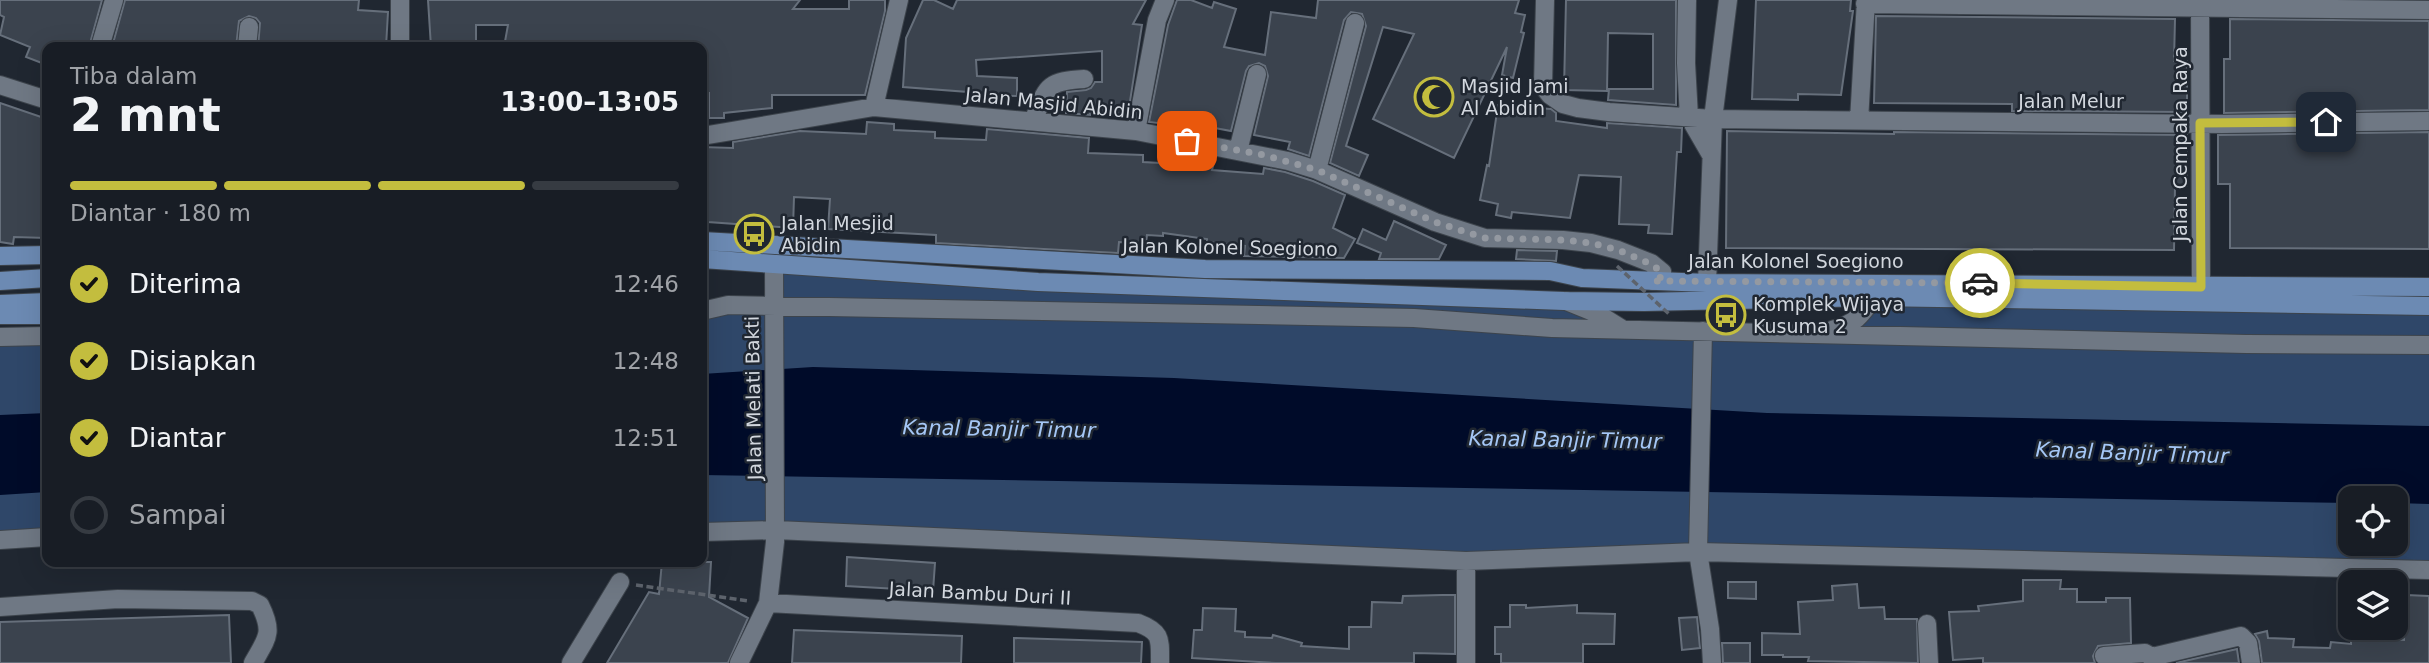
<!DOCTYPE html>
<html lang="id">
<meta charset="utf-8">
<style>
:root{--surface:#181d25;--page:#21262d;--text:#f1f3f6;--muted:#9fa2a7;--line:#363b42;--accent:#c3bd3e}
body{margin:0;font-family:"DejaVu Sans",sans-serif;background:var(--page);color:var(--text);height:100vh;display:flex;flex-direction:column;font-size:26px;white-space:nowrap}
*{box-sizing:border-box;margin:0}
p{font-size:23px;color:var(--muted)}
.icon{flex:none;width:38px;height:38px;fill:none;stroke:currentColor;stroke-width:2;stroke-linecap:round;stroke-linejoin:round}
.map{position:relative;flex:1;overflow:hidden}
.side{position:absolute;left:42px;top:42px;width:665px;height:525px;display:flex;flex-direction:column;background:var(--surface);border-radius:14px;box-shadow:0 7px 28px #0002,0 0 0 2px var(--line)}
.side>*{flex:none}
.fabs{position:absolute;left:2338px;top:486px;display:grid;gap:14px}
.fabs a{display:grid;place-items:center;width:70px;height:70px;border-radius:14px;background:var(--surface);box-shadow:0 7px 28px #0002,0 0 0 2px var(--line);font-size:35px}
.pin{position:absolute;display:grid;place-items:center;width:60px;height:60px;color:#fff;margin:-30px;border-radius:14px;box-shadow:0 4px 10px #0006}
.courier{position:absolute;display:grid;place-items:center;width:70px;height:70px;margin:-35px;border:5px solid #c3bd3e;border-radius:50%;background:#fff;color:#222;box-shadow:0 2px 9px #0007}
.head em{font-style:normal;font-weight:700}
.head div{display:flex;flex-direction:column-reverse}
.head{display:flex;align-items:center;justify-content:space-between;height:119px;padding:0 28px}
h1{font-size:46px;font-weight:700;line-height:52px}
.bar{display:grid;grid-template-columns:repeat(4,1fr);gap:10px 7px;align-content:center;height:84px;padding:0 28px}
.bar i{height:9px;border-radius:5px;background:var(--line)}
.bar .on{background:var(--accent)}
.bar p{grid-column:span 4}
ol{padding:0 28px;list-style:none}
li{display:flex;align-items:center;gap:21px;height:77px}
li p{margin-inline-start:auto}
li .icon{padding:7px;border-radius:50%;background:var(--accent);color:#111;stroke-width:4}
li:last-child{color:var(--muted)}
li i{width:38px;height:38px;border:4px solid var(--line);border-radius:50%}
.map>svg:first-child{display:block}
.green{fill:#2f4769;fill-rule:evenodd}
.water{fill:#000b29}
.building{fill:#3b434e;stroke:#666f7b;stroke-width:2}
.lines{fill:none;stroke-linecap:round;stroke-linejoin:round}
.minor-casing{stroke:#3d444c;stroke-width:20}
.major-casing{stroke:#3d444c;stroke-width:20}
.path{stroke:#5d636c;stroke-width:3.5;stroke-dasharray:7 3.5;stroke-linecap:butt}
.minor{stroke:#6f7884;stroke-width:18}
.major{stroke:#6c8ab3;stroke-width:18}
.path-bridge{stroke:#5d636c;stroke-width:3.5;stroke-dasharray:7 3.5;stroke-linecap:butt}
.done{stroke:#9499a1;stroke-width:7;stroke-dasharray:0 12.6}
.route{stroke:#c3bd3e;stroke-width:9}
.labels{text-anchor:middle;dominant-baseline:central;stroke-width:5;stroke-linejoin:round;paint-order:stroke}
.poi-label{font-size:19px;fill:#d2d7de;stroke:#202731;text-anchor:start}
.street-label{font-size:19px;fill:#d2d7de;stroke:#202731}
.water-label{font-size:21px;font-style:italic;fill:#a5c7f6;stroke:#202731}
</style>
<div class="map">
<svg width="2429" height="663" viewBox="0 0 2429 663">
<rect width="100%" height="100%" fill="#202731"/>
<path class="green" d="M774 264 1564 301 1622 329 1819 334 1874 297 2429 306V570L1698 552 1466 561 702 532V311L773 307ZM2350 499H2396V544H2350Z
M47 336V538L0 540V337Z"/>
<path class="water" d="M813 367 1174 378 1767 413 2429 426V504L2396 503V499H2350V503L702 475V374Z
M47 413V492L0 495V415Z"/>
<path class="building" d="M0 0H102L89 47H47V65L26 57 30 47 0 35 4 17 0 15Z
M125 0H359L358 10 388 12 386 47H258L260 23 256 18 249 16 239 21 236 47H154L141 43 140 47H112Z
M428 0H800L793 9H849V0H885V11L865 95H772V108L724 113V118H709V93H706V69H702V47H504L508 25H476V47H431Z
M923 0H934L953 9 957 0H1146L1133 24 1142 25 1128 114 1090 112V115L1066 113 1067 92 1086 90 1091 88 1095 82H1102V51L976 60 977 76 1017 78V96L968 95V92L903 87 906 38Z
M1177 0H1191L1212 8 1214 2 1236 9 1224 47 1265 55 1271 12 1316 18 1318 0H1519L1515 13 1525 15 1521 32 1524 33 1513 78 1502 75 1507 47 1454 158 1373 119 1414 34 1383 27 1346 146 1368 155 1359 176 1330 163 1366 26 1362 14 1351 12 1344 20 1309 156 1288 149 1290 142 1254 135 1268 76 1265 66 1259 63 1249 66 1246 71 1231 131 1167 119 1166 124 1149 122 1168 25Z
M1566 0H1676V105L1608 100 1609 89H1653V34L1608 33 1607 91 1564 90Z
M1756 0H1851L1850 11H1853L1841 95 1798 94V100L1752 99Z
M1876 16 2175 19 2174 61H2187V112L2012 111V104L1874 103Z
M2230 19 2429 21V110L2224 113V59H2230Z
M0 103 47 119V238L14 237 13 244 0 242Z
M1498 105 1551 109 1556 113V121L1607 128V123L1682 128 1681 152H1677L1672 234 1648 233 1649 225 1619 224 1621 177 1579 175 1570 218 1512 212 1511 218 1496 215 1498 204 1480 200 1487 165 1489 166Z
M867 122 894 124V130L935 132V138L986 140 987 129 1089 138 1088 153 1143 155V162L1213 166 1212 170 1263 174 1264 168 1285 172 1313 181 1345 195 1333 228 1355 239 1344 258 1244 256 1245 246 1207 242V239L1163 233V236L1147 235 1146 243 1119 242 1118 253 936 243V235L828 229 830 199 794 197 793 228 708 222V215H702V147L733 148V142L800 131 866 134Z
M1727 131 1894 134V132L2187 135V186H2175L2174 250 1726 248Z
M2429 132V249L2230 248V184H2218V135Z
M1394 221 1446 245 1439 259H1379L1381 253 1357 243 1363 229 1386 240Z
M1517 250 1557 251 1556 261 1516 259Z
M847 557 935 563 933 591 846 586Z
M662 562H711L709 597 748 618 728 663H607L649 592 659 594Z
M2023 580H2061L2060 589H2077V602H2106V598H2130L2131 643 2098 646 2093 656 2095 663H1983V658L1953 660 1949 612 1979 611 1978 606 2023 601Z
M1728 582H1756V599L1728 598Z
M1857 584 1859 608 1884 607 1885 619H1917L1918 663 1808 661 1809 657H1783V655H1762V633L1800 634 1798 602 1833 600 1832 586Z
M1442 595H1455V654L1414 653V663H1276L1192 658 1194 630H1202L1203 608 1236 609 1235 631 1245 632V637L1272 638 1273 635 1302 643 1301 646 1349 649V627H1371L1372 602 1402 603 1403 596Z
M2406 595 2429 596V663H2262L2259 641 2255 634 2267 631 2268 638 2294 639 2293 647 2330 648 2331 642 2351 644V637L2404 640Z
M1510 605H1526V608L1577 605V613L1615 614 1614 644H1583V663H1501V654H1495V627H1510Z
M229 615 231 663H0V622Z
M1697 617 1700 648 1682 650 1679 618Z
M794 630 962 636 961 663H792Z
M1014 638 1142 642 1141 663H1014Z
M1722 643H1750V663H1723Z
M2237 649 2239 663H2176Z"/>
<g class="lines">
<defs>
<path id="minor" d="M400 0V47
M1545 0 1543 86 1550 95 1563 104 1578 108 1609 112 1713 119 2222 124 2429 121
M1687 0 1686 63 1689 117 1711 155
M2200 0 2201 287
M1865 4 2429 10
M100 47 114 0
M247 47 249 27
M0 85 47 100
M874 107 899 0
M1033 121C1047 88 1045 81 1084 79
M1859 121 1866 0
M1136 131 1157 20 1165 0
M702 136 874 107 1136 131 1288 161 1317 170 1435 222 1485 238 1563 240 1591 243 1618 250 1651 263 1662 272 1660 278 1653 281
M1238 151 1257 74
M1317 170 1355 23
M1707 283 1713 119 1728 0
M1566 301 1598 314 1622 329
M702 311 728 305 1414 318 1552 328 2246 344 2429 345
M1832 330C1855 324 1861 316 1874 297
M1703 331 1698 552 1710 629 1712 663
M0 337 47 336
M702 532 776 530 1466 561 1698 552 2429 570
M0 540 47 537
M768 603 1138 623C1162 632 1160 639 1160 663
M0 607 118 599 252 601 260 605C274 633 267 638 253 663
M1927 624 1929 663
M2104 656 2145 653 2152 657 2241 636 2248 643 2251 663
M571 663 620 582
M739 663 768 603 775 542 774 264
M1466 663V561"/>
<path id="major" d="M702 241 1205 269 1550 271 1582 278 1707 283 2429 287
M0 256 47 255
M702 259 1038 282 1564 301 1644 302 1874 297 2429 306
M0 281 47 278
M0 304 47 302
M0 315H47"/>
</defs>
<use href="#minor" class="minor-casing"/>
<use href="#major" class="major-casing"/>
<path class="path" d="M636 585 749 601"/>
<use href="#minor" class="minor"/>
<use href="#major" class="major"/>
<path class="path-bridge" d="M1617 266 1669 314"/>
</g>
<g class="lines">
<path class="done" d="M1187 141 1264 155 1317 170 1435 222 1485 238 1563 240 1591 243 1618 250 1651 264 1662 272 1660 278 1653 281 1980 283"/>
<path class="route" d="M1980 283 2201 287 2200 123 2326 122"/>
</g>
<defs>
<symbol id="mosque-ring" viewBox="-11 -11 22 22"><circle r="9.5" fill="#202731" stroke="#c3bd3e" stroke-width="1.5"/><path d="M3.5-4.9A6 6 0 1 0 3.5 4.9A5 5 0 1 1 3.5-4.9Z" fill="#c3bd3e"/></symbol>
<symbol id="bus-ring" viewBox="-11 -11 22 22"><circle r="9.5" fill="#202731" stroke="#c3bd3e" stroke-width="1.5"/><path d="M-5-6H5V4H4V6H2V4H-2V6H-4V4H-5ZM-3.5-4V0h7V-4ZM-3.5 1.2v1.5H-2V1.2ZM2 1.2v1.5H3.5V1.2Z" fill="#c3bd3e"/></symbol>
</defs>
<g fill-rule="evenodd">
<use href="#mosque-ring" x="1412" y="75" width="44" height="44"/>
<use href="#bus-ring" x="732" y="212" width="44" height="44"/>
<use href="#bus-ring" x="1704" y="293" width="44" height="44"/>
</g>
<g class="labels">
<g class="poi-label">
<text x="1461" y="86">Masjid Jami<tspan x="1461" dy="22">Al Abidin</tspan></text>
<text x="781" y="223">Jalan Mesjid<tspan x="781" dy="22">Abidin</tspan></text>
<text x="1753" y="304">Komplek Wijaya<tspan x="1753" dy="22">Kusuma 2</tspan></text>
</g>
<g class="street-label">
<text x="2071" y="101">Jalan Melur</text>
<text transform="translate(1054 103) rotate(6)">Jalan Masjid Abidin</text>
<text transform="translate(2180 144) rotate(-90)">Jalan Cempaka Raya</text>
<text transform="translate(1230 247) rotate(1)">Jalan Kolonel Soegiono</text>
<text x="1796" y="261">Jalan Kolonel Soegiono</text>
<text transform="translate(753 398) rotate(-91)">Jalan Melati Bakti</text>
<text transform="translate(980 593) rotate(3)">Jalan Bambu Duri II</text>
</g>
<g class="water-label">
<text transform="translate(999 429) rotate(1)">Kanal Banjir Timur</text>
<text transform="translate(1565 440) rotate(1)">Kanal Banjir Timur</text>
<text transform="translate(2132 453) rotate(2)">Kanal Banjir Timur</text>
</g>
</g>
</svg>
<div class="fabs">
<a><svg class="icon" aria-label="locate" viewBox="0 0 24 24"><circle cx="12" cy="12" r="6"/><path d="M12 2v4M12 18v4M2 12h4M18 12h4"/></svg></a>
<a><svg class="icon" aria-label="layers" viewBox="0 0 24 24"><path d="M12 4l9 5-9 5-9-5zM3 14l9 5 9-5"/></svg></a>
</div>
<div class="pin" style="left:1187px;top:141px;background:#ea580c"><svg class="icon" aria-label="bag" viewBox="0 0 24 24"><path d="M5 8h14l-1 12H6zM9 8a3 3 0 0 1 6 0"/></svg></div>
<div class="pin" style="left:2326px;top:122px;background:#1f2937"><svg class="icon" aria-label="home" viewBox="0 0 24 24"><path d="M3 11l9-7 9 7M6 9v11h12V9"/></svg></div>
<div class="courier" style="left:1980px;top:283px"><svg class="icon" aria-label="car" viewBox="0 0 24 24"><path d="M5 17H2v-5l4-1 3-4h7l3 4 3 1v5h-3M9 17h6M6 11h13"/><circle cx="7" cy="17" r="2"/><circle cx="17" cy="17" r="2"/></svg></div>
<section class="side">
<div class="head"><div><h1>2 mnt</h1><p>Tiba dalam</p></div><em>13:00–13:05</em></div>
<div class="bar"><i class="on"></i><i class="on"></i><i class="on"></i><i></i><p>Diantar · 180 m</p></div>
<ol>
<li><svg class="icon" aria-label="check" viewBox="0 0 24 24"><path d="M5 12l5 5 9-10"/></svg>Diterima<p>12:46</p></li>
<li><svg class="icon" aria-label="check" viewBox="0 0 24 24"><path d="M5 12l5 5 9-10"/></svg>Disiapkan<p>12:48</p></li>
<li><svg class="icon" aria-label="check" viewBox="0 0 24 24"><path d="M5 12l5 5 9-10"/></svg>Diantar<p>12:51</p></li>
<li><i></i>Sampai</li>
</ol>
</section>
</div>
